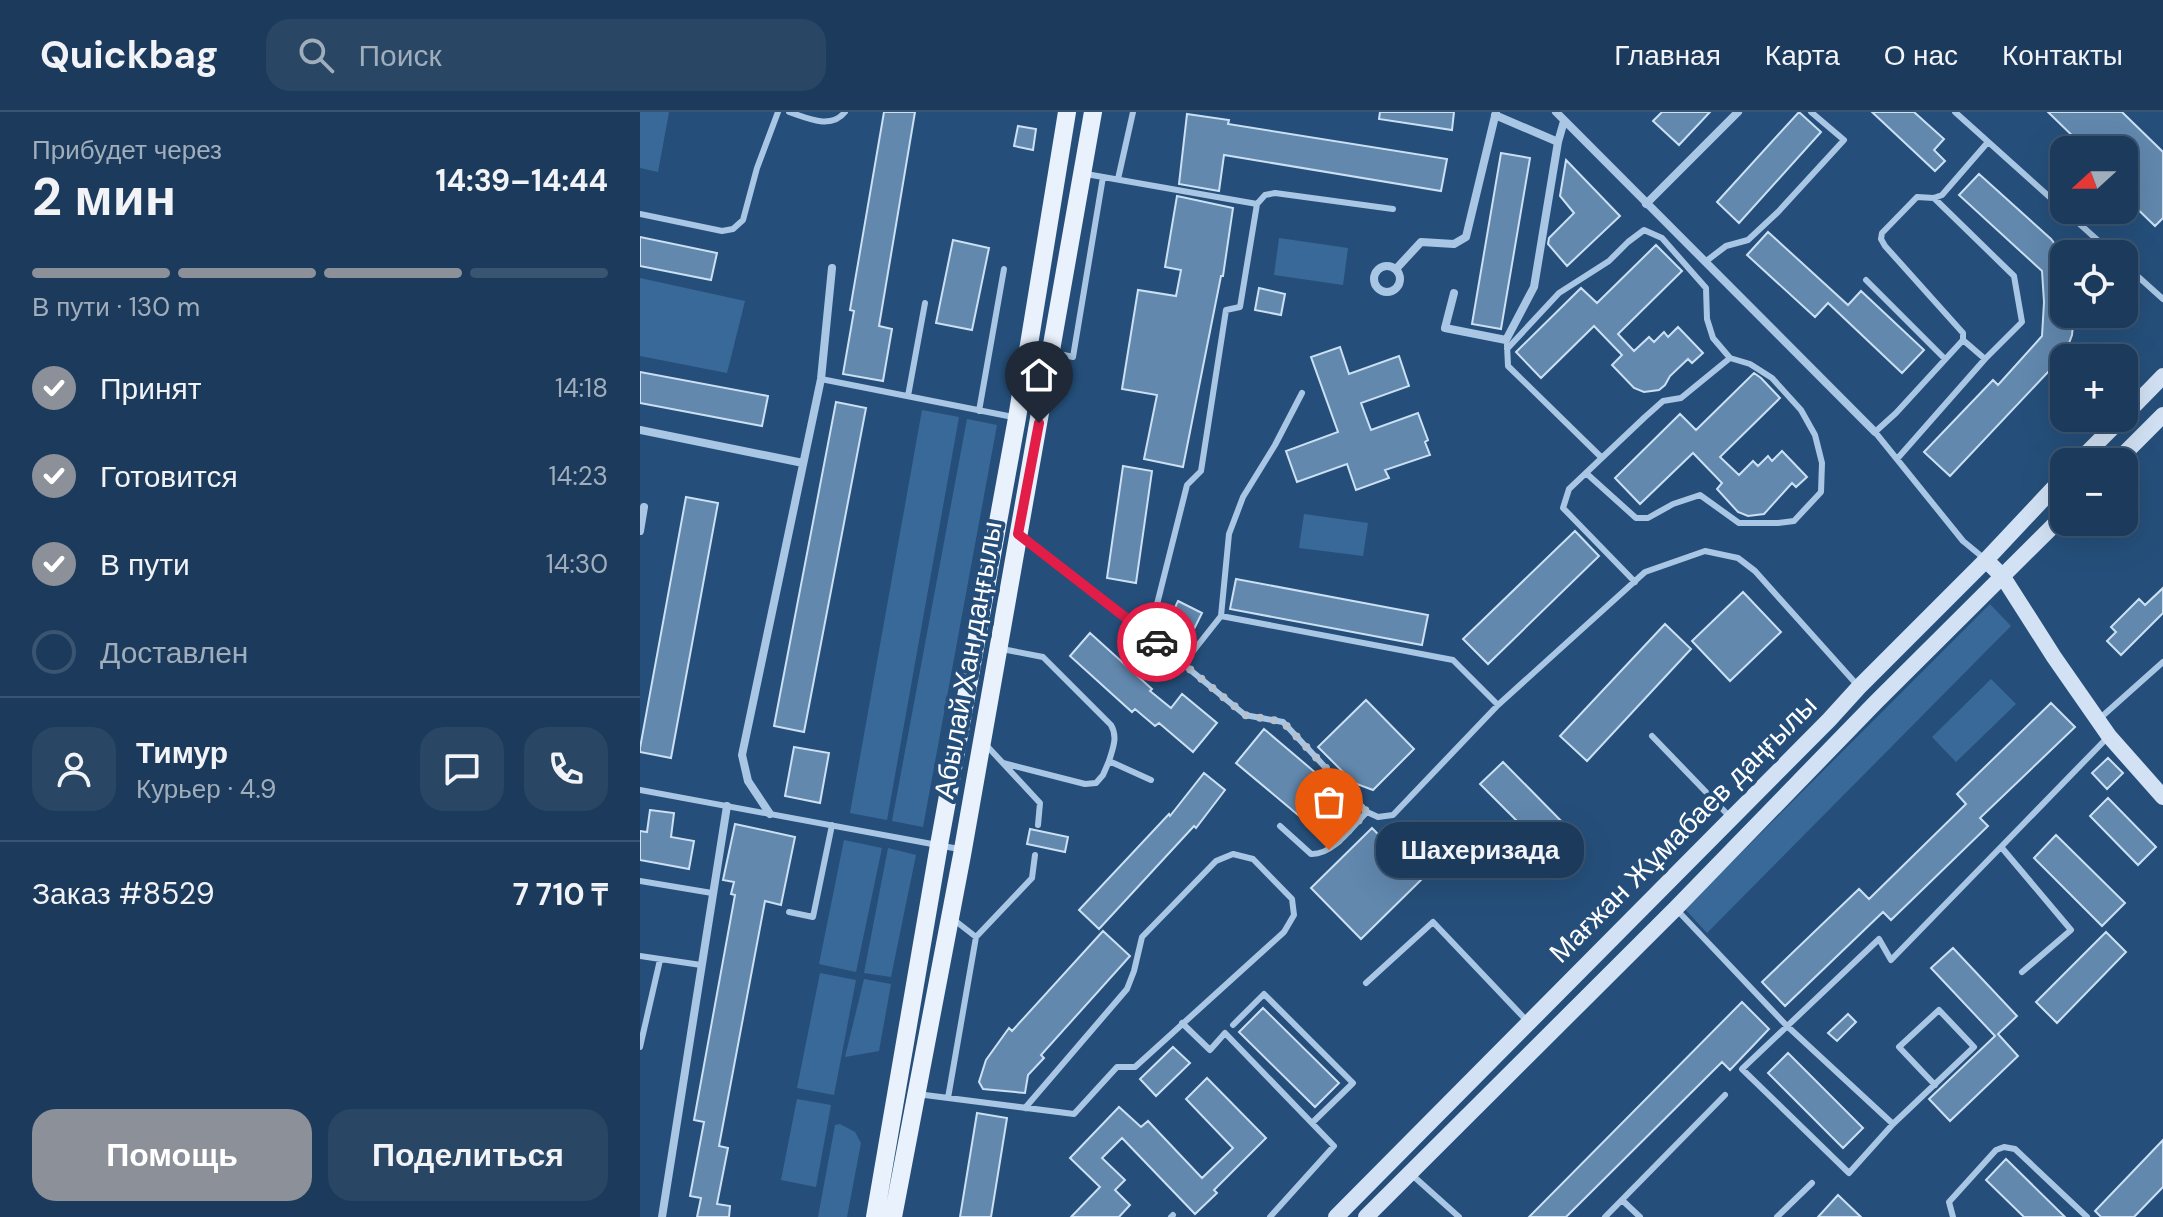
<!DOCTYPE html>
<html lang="ru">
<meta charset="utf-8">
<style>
:root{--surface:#1c3b5c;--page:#294665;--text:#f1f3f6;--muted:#a0adbb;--line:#3a5572;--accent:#8c9099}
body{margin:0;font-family:"DM Sans",sans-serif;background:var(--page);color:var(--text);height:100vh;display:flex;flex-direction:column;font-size:30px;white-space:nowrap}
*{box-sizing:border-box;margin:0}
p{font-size:26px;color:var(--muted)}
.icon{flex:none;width:44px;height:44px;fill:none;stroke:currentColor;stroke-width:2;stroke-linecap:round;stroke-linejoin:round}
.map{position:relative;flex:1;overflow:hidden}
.side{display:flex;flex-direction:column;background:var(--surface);width:640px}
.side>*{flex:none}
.needle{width:52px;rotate:249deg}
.controls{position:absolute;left:1410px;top:24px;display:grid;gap:16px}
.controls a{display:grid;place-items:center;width:88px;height:88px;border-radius:16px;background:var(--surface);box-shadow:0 8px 32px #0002,0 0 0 2px var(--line);font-size:40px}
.pin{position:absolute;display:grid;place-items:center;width:68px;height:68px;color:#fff;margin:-82px -34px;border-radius:50% 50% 50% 0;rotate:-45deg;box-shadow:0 0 8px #0007}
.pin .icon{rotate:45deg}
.courier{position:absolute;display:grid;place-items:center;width:80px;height:80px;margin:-40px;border:6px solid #e11d48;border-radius:50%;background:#fff;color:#222;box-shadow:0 2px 10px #0007}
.bubble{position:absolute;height:56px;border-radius:24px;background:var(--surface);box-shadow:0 8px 32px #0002,0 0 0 2px var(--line);font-size:26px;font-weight:700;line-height:56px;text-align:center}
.overview em{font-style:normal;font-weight:700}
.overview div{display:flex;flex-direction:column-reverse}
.overview{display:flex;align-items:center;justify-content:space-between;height:136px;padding:0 32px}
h1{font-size:52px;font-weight:700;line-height:60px}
.bar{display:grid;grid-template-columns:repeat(4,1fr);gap:12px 8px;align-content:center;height:96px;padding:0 32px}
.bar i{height:10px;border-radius:6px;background:var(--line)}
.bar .selected{background:var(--accent)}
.bar p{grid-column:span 4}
.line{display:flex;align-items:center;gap:20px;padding:0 32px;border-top:2px solid var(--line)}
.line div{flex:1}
.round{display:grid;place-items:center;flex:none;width:84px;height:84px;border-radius:24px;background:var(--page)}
ol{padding:0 32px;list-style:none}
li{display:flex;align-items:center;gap:24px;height:88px}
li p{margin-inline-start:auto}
li .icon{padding:8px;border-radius:50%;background:var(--accent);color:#fff;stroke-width:4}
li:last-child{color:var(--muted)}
li i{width:44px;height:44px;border:4px solid var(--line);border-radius:50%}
.action{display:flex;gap:16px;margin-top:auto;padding:16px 32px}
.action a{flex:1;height:92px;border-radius:24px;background:var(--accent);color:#fff;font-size:32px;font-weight:700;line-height:92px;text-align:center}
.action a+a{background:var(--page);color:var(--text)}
header{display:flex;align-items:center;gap:48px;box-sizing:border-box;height:112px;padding:0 40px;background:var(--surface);border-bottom:2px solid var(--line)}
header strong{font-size:38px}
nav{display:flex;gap:44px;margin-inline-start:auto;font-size:28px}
.search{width:560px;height:72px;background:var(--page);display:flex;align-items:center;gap:20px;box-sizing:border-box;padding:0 28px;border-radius:24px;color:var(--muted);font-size:30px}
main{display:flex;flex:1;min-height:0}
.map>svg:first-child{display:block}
.green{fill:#396998}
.building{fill:#6288ae;stroke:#cbe0f3;stroke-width:2}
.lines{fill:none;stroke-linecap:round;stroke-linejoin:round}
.lane{stroke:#a9c7e4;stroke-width:6}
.street{stroke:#a9c7e4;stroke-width:8}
.secondary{stroke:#d2e2f4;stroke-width:16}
.primary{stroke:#e9f1fc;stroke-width:18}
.done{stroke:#b3c1d0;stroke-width:8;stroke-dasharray:0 14.4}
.route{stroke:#e11d48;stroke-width:10}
.labels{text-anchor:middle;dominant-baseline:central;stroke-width:8;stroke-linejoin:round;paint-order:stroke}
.street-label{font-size:28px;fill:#fff;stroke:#254f7a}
</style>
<header>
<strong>Quickbag</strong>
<div class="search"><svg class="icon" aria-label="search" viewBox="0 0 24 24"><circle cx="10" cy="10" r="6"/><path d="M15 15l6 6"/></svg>Поиск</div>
<nav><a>Главная</a><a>Карта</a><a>О нас</a><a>Контакты</a></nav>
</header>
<main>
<section class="side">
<div class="overview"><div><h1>2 мин</h1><p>Прибудет через</p></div><em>14:39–14:44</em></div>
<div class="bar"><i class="selected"></i><i class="selected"></i><i class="selected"></i><i></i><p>В пути · 130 m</p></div>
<ol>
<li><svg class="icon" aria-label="check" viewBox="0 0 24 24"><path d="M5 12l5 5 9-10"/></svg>Принят<p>14:18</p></li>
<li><svg class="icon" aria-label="check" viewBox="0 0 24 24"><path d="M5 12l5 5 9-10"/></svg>Готовится<p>14:23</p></li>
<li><svg class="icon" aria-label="check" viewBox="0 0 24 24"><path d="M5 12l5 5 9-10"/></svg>В пути<p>14:30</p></li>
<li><i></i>Доставлен</li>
</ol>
<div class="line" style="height:144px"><a class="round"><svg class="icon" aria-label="person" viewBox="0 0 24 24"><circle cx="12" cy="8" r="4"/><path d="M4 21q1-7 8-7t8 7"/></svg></a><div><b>Тимур</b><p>Курьер · 4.9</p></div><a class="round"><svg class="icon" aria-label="chat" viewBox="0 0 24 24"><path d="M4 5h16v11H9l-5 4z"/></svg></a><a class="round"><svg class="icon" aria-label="phone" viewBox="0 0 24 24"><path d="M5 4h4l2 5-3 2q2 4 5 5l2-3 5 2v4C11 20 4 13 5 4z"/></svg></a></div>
<div class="line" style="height:104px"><div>Заказ #8529</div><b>7 710 ₸</b></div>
<div class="action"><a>Помощь</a><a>Поделиться</a></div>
</section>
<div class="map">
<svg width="1523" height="1105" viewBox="0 0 1523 1105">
<rect width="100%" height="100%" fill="#254f7a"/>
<path class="green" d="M0 0H29L18 60 0 56Z
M639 126 708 136 703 173 634 163Z
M0 166 105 189 87 261 0 244Z
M282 298 319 305 247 708 210 701Z
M327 307 357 313 283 715 252 709Z
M664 402 728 411 723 444 659 436Z
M1350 492 1371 514 1067 821 1045 797Z
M1351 567 1376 592 1316 650 1292 625Z
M204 728 242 736 216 860 179 852Z
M248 736 276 743 251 865 224 861Z
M180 861 216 868 194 983 157 976Z
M224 867 251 872 239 939 205 945Z
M157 987 191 993 176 1075 141 1068Z
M200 1012 215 1020 221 1031 207 1105H178L195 1013Z"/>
<path class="building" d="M244 0H275L239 214 252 217 243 269 203 262 214 199 210 198Z
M740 0H814L812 18 739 7Z
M1022 0H1070L1039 33 1013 9Z
M1159 0 1181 20 1099 111 1077 90Z
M1232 0H1274L1304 27 1294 38 1305 49 1295 59Z
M1408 0H1482L1523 40V106L1515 114 1484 84V38H1447Z
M547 2 589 8 588 12 807 47 801 79 584 43 579 79 539 72Z
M378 14 396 17 393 38 374 34Z
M861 41 890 46 861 217 832 212Z
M926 48 980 104 927 154 908 132 909 126 934 101 920 84Z
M1339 62 1411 127 1424 144V202H1434L1432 223 1425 242 1310 364 1284 340 1353 268 1358 273 1402 224 1404 190 1402 159 1319 83Z
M537 84 593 96 583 164H581L543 355 504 347 517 283 482 277 498 178 536 184 541 158 525 155Z
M1128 120 1208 193 1221 179 1284 238 1262 261 1188 191 1175 205 1107 143Z
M0 125 77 141 71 168 0 154Z
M313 128 349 136 332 218 296 211Z
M1016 133 1042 159 978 222 994 239 1009 225 1014 230 1024 220 1028 225 1038 215 1063 241 1052 251 1048 247 1030 264 1025 273 1019 278 1004 280 994 276 972 253 982 243 954 214 901 266 876 240 941 176 957 191Z
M619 176 645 182 641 203 615 198Z
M700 235 709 262 759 244 769 274 721 291 731 318 778 301 788 328 785 330 790 343 745 358 749 366 716 378 707 352 657 370 646 339 698 320 671 245Z
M0 260 128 284 122 314 0 291Z
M1114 261 1121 266 1140 286 1080 345 1099 363 1113 349 1118 354 1128 344 1132 349 1142 339 1167 365 1156 375 1152 371 1124 402 1108 404 1098 400 1077 377 1082 371 1053 341 1000 392 975 366 1040 302 1056 318Z
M196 290 226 296 164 620 134 614Z
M483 354 512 359 496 471 467 466Z
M46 385 78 391 31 646 0 640V636Z
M935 419 959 444 848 552 823 527Z
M596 467 788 503 782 533 590 497Z
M1523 476V501L1481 543 1467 529 1476 520 1471 515 1499 487 1505 493Z
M1103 480 1141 520 1090 569 1052 529Z
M538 489 562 501 554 517 531 504Z
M1025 512 1051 537 947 649 920 624Z
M450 521 512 577 510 579 531 596 542 582 577 611 553 640 519 611 515 614 495 597 492 600 430 544Z
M726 588 774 637 733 678 714 671 678 635Z
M1411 591 1435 615 1340 706 1348 714 1251 808 1243 800 1145 894 1122 870 1219 777 1229 787 1326 692 1317 682Z
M624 617 710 690 682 723 596 651Z
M154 635 189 641 180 691 145 684Z
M1468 646 1483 661 1467 677 1452 661Z
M863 650 934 722 912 744 840 672Z
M564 661 585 678 556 716 554 714 459 817 439 798 529 702 530 704Z
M1468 686 1516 735 1498 753 1450 704Z
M10 698 34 701 31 725 54 729 49 757 0 748V719L7 720Z
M95 712 155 725 141 793 125 789 79 1034 88 1036 77 1092 90 1094 89 1105H57L61 1086 50 1084 64 1010 54 1008 95 783 91 782 94 770 83 768Z
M732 716 782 767 721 827 671 776Z
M390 717 428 725 425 740 387 732Z
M1416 723 1485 791 1462 814 1394 746Z
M463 819 490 844 401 943 404 946 388 963 385 981 343 977 339 970 346 948 369 916 372 919Z
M1466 820 1486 840 1417 911 1396 890Z
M1313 836 1377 904 1358 922 1378 944 1310 1009 1289 987 1355 924 1291 856Z
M1102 890 1129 917 1090 958 1082 950 926 1105H889Z
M623 896 699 971 675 995 599 920Z
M1208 902 1216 910 1197 929 1188 921Z
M533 935 550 951 516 984 500 967Z
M1148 941 1223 1016 1203 1036 1128 961Z
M567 966 626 1026 574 1078 577 1081 555 1102 482 1026 462 1046 485 1068 475 1078 490 1093 479 1105H431L460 1075 430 1046 479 995 501 1015 508 1009 562 1066 593 1036 546 987Z
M337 1001 367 1006 351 1105H320Z
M1523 1028V1075L1494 1105H1461L1455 1099Z
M1366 1047 1425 1105H1384L1346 1068Z
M1198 1083 1221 1105H1178Z"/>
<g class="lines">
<path class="lane" d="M149 0C167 6 191 18 205 0
M1315 0 1473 142
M446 62 617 92 600 195 586 198 561 359 547 373 509 524
M478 67 493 0
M1294 86 1374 164 1382 210 1345 247 1323 228
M617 92 625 83 635 81 753 97
M0 102 82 119 93 117 103 108 117 56 138 0
M1065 150 1086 134 1108 128 1138 100 1204 28 1171 0
M1484 152 1523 187
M1226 168 1305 247
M867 233 868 254 962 346
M867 237 919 181 969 149 988 130 1004 118 1022 126 1066 176 1067 207 1073 226 1090 246
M415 241 433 245 463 65
M181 267 373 305
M268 284 285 191
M339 299 364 157
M1257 347 1345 247
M946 361 996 406H1008L1033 392 1060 383 1099 411H1138L1154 409 1181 380 1182 351 1175 323 1161 298 1132 266 1110 252 1090 246 1041 286 1023 289 1005 305 929 377 923 396 995 470
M381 424 509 524 605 603 643 610 727 700 738 705 753 703 858 593 1005 460 1065 439 1098 446 1115 459 1219 575
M1346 448 1323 429 1235 320 1256 301 1323 228V221L1245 134 1241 127 1242 121 1277 85 1294 86 1302 83 1348 30
M581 504 589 422 603 385 635 333 662 281
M362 537 403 545 471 613C478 625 473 636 469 649L511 668
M543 552 581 504 813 548 858 593
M1458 608 1523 550
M1012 624 1091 706
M347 634 400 691 398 713
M363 651 445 672 456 671 463 663 469 649
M0 678 319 737
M640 714 671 742C694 743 712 714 727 700
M1362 736 1431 818 1382 860
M0 769 72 781
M1038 799 1146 913 1253 1012
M149 800 173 805 192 713
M336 825 392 766 395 743
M0 844 61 853
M726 871 793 810 888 910
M542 911 570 938 585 921 694 1034 630 1105
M593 913 624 882 713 971 672 1011
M0 935 20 848
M1295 973 1259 935 1299 898 1334 935 1253 1012 1209 1061 1102 957 1239 827 1251 848 1467 626
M277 982 434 1002 477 955H495L644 820 654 803 652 787 613 747 593 742 576 749 502 825 494 859 487 877 385 996
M308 986 336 825 313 807
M771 1062 819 1105
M982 1088 1000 1105
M531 1105 533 1103
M965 1105 1085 983
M1137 1105 1172 1071
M1313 1105 1309 1090 1356 1038 1364 1035 1375 1037 1447 1105"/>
<path class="street" d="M916 0 1235 320
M855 3 918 30
M1006 92 1098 0
M734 167a13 13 0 1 1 26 0a13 13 0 1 1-26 0Z
M756 157 781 130 814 132 826 125 856 0
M814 181 805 216 866 228 894 175 918 30 924 9
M0 318 163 351
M0 419 4 395
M130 702 108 669 102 643 181 267 192 156
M22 1105 87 694"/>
<path class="secondary" d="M1484 304 1523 264
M1438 350 1482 306
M1476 350 1523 303
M1346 448 1363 465 1414 545 1469 624 1523 685
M696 1105 1189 608 1219 575 1346 448 1424 365
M726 1105 1036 796 1236 590 1424 403"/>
<path class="primary" d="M235 1105 299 733 377 306 427 0
M253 1105 322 743 453 0"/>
</g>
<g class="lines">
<path class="done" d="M517 530 605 603 643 610 727 700 689 738"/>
<path class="route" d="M399 311 378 422 517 530"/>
</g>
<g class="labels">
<g class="street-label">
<text transform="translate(328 548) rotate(-80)">Абылай Хан даңғылы</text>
<text transform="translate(1043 717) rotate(-45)">Мағжан Жұмабаев даңғылы</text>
</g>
</g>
</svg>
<div class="controls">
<a><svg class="needle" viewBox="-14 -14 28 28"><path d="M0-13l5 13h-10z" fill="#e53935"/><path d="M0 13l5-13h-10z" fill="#a0adbb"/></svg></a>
<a><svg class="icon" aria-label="locate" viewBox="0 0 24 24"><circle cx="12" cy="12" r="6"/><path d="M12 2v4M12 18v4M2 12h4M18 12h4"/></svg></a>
<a>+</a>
<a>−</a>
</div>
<div class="pin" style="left:689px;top:738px;background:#ea580c"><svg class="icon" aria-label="bag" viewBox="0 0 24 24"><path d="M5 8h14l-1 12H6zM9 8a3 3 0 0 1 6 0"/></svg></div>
<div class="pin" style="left:399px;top:311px;background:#1f2937"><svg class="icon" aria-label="home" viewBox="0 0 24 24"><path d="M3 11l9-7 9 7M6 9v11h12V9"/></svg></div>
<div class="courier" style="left:517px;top:530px"><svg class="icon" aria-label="car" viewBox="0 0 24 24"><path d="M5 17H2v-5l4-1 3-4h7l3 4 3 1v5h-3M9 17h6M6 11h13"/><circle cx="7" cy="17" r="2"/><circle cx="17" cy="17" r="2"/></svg></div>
<div class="bubble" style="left:736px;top:710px;width:208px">Шахеризада</div>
</div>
</main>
